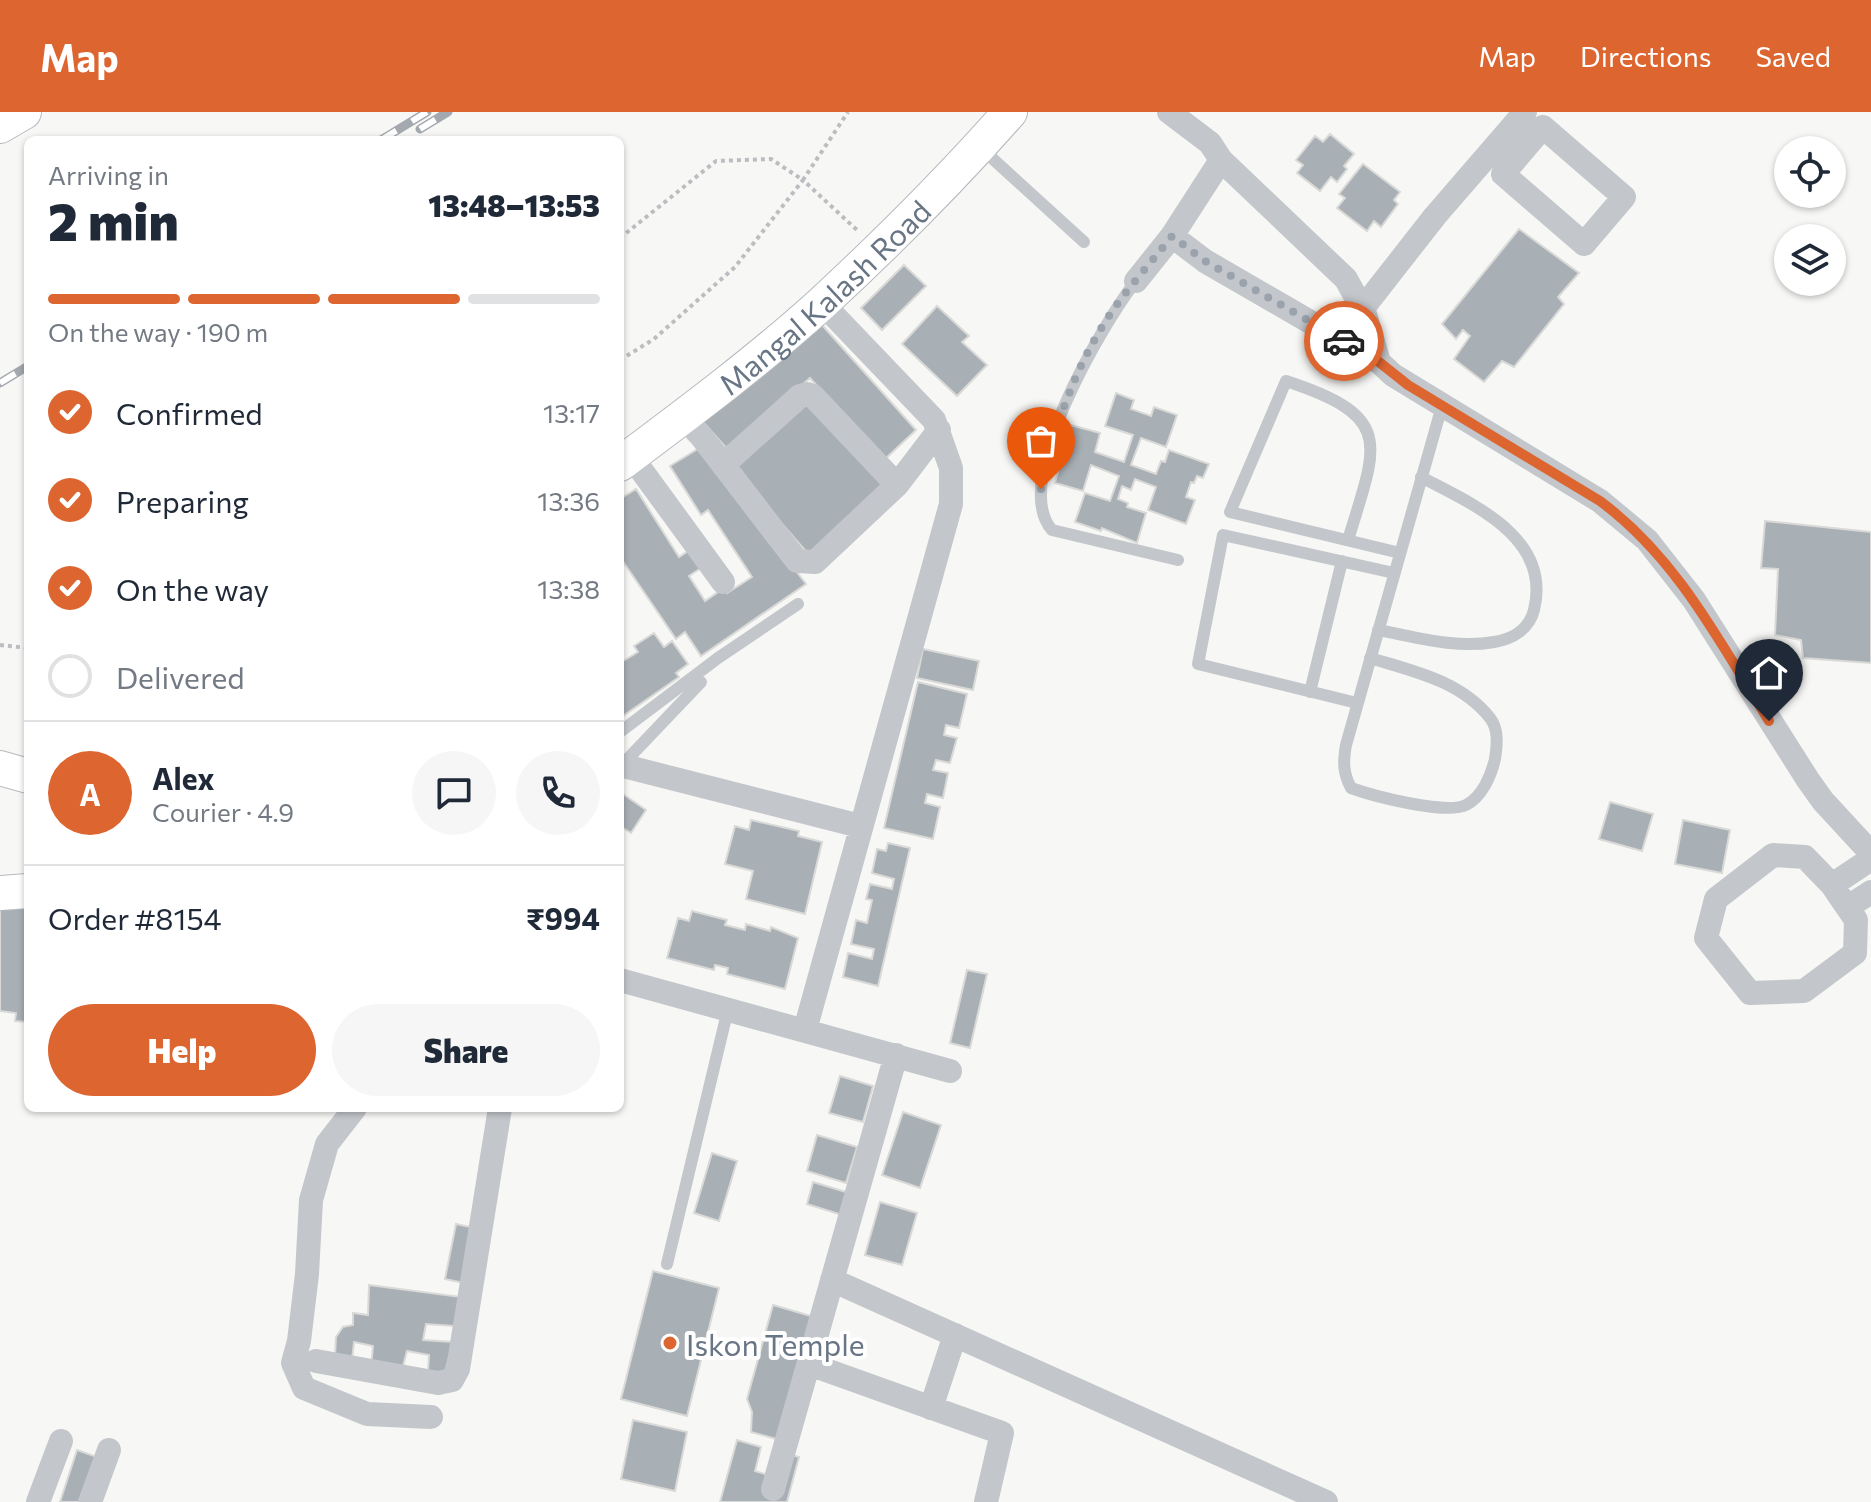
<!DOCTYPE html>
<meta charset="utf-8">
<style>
:root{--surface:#fff;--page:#f6f6f7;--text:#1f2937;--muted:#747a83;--line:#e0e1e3;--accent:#dc6530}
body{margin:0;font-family:Commissioner,sans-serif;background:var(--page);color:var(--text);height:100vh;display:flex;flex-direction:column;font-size:30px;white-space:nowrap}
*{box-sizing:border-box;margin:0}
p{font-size:26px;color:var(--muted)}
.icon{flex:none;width:44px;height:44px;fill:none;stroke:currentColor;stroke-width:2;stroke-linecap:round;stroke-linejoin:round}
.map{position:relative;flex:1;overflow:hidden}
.panel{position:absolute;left:24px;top:24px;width:600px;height:976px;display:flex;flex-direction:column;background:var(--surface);border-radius:12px;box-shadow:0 2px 6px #0004}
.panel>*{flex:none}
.fabs{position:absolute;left:1774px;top:24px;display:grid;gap:16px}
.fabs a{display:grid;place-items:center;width:72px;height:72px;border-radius:50%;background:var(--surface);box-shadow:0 2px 6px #0004;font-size:40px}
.pin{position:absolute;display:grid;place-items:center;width:68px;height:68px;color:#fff;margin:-82px -34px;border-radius:50% 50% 50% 0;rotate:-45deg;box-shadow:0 0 8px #0007}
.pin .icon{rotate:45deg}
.courier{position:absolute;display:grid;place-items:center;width:80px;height:80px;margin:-40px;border:6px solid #dc6530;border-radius:50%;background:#fff;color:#222;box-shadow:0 2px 10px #0007}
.headline em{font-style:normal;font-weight:800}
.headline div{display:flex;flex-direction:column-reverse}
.headline{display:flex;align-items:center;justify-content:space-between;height:136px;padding:0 24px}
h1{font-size:52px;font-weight:800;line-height:60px}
.bar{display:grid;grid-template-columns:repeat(4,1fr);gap:12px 8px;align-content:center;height:96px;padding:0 24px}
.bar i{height:10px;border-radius:6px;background:var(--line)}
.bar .active{background:var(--accent)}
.bar p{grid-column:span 4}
.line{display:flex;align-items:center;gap:20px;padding:0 24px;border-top:2px solid var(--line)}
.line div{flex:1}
.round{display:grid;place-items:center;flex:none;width:84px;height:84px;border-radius:42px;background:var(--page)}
ol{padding:0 24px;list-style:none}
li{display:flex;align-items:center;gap:24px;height:88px}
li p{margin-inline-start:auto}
li .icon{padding:8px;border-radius:50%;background:var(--accent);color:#fff;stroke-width:4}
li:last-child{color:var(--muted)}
li i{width:44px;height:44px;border:4px solid var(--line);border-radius:50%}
.primary-button{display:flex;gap:16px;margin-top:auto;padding:16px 24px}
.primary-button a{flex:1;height:92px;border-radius:48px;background:var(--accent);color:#fff;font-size:32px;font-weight:800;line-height:92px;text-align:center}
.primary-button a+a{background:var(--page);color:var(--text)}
header{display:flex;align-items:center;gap:48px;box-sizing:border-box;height:112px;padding:0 40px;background:var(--accent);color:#fff}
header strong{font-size:38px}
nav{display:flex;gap:44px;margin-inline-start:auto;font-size:28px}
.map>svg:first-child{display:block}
.building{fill:#a8afb5;stroke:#d9d9d7;stroke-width:2}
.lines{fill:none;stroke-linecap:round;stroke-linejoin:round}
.secondary-casing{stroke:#b6babe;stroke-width:36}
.path{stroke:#bbbdc0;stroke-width:4;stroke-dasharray:4 4;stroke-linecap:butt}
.lane{stroke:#c3c6ca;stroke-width:12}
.street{stroke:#c3c6ca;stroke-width:24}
.secondary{stroke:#fff;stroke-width:34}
.rail-casing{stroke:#a4a9af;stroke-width:9}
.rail{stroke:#fff;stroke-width:6;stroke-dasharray:18;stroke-linecap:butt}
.done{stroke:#9aa2ac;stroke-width:8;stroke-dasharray:0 14.4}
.route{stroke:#dc6530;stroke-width:10}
.poi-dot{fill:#dc6530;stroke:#fff;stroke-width:3}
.labels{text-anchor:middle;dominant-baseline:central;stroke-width:8;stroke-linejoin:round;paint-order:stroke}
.street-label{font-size:30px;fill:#687584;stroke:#fff}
.poi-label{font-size:30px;fill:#687584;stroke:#fff;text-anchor:start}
</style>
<header>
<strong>Map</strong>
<nav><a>Map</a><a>Directions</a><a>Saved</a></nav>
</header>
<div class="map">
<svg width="1871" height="1390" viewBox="0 0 1871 1390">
<rect width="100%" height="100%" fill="#f7f7f5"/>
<path class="building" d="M1330 22 1354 42 1344 54 1347 57 1337 70 1331 65 1320 79 1297 61 1303 53 1296 48 1315 24 1323 30Z
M1363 52 1400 80 1394 88 1398 92 1381 115 1374 109 1367 119 1337 96 1345 86 1339 82Z
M1519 117 1579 161 1558 185 1564 192 1514 255 1502 249 1484 270 1454 247 1470 224 1463 218 1456 227 1442 212Z
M904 153 926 174 882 218 861 196Z
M937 194 969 224 962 230 987 253 957 284 902 232Z
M822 213 916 318 884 348 810 266 728 338 703 310Z
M1116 281 1134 288 1131 297 1151 304 1154 295 1177 303 1166 335 1141 326 1131 353 1156 362 1161 349 1165 350 1169 338 1209 352 1203 366 1197 364 1194 371 1191 370 1186 385 1195 388 1186 412 1148 398 1156 375 1135 367 1131 378 1122 374 1118 387 1128 391 1127 395 1146 401 1137 431 1102 416 1101 419 1075 410 1085 381 1110 389 1119 364 1091 353 1083 379 1055 371 1061 349 1065 350 1070 335 1065 334 1071 313 1100 321 1095 340 1124 350 1133 323 1105 314Z
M812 286 888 374 809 443 733 355Z
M701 335 806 472 701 544 685 520 676 527 620 445V387L636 377 679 445 693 436 704 454 689 464 705 489 724 476 727 481 752 465 708 398 701 403 670 354Z
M1765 409 1871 420V551L1803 546 1801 528 1775 523 1778 457 1761 456Z
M654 521 664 535 672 529 688 552 676 561 679 565 620 606V551L638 540 634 534Z
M923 537 979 549 973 578 917 566Z
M918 570 967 582 959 616 946 613 944 623 957 626 950 651 936 648 933 658 948 661 943 686 927 682 925 691 940 695 933 727 884 716Z
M620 680 646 698 631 721 620 714Z
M1610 690 1653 702 1642 739 1599 727Z
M751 708 799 719 798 724 822 730 805 802 746 787 753 759 725 752 735 714 749 718Z
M1683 708 1730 718 1722 761 1675 752Z
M888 731 910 736 878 874 843 865 848 841 872 847 874 837 851 832 856 808 867 811 872 788 866 787 870 772 892 777 894 767 872 761 877 737 886 739Z
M0 787 28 792 26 910 15 909 16 901 0 899Z
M692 799 727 808 725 813 745 818 746 812 770 819 771 815 798 826 785 877 727 862 728 856 715 853 714 858 667 846 678 806 689 809Z
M967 858 987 862 970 936 950 931Z
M840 964 873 974 863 1010 829 1001Z
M903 1000 941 1013 920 1076 882 1063Z
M817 1023 857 1035 846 1071 807 1059Z
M712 1041 737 1049 719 1109 694 1101Z
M813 1070 849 1081 842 1103 807 1092Z
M880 1090 917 1101 902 1153 865 1143Z
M456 1112 475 1116 464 1171 445 1167Z
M653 1159 719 1176 687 1304 621 1287Z
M369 1173 461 1185 454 1214 426 1212 423 1228 453 1230 445 1261 428 1259 429 1243 407 1239 402 1258 371 1254 373 1234 354 1230 352 1248 335 1244 336 1225 343 1215 353 1213V1201L368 1203Z
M773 1193 821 1207 783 1341 799 1345 787 1390H720L737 1328 761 1335 755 1359 771 1364 780 1328 751 1320 752 1300 747 1287Z
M633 1308 687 1320 675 1379 621 1367Z
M77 1338 100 1346 86 1390H60Z"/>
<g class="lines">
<defs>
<g id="secondary">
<path d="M0 14 24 0"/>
<path id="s1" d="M620 352C688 301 758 249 821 192 887 131 951 67 1010 0"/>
<path d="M0 656 28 664"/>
<path d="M0 781 28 779"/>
</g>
</defs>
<use href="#secondary" class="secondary-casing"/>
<path class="path" d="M620 126 716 49 771 47 803 68 848 0
M620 248 654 227 735 155 803 68 858 119
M0 533 28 536"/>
<path class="lane" d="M982 37 1084 130
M1136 169C1103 211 1009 370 1052 418L1178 448
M1348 428C1377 332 1396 305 1286 269L1230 400 1400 441
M1378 518C1416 525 1455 537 1494 530 1513 527 1529 517 1534 498 1552 425 1472 392 1421 365
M1370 546C1413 559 1461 569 1490 606 1499 617 1497 634 1495 647 1491 664 1482 685 1466 693 1446 703 1373 684 1351 676 1343 661 1343 650 1346 633L1442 294
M1310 580 1342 449
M1357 591 1198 552 1223 423 1394 461
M620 620 718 546 798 492
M622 653 701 570
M667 1152 728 897"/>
<path class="street" d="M1169 0 1210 31 1221 48 1346 167 1365 202 1379 250 1393 263 1600 389 1647 428 1694 488 1808 668 1823 689 1871 741
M1543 15 1624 85 1584 132 1503 62Z
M1172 124 1205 149 1379 250
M1136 169 1172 124 1221 48
M1363 196 1435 104 1525 0
M683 305 701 324 797 449 815 450 897 373
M631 344 723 470
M723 353 800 284 807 282 813 284 897 373 939 318
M620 653 860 714
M1832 773 1805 745 1773 743 1716 787 1706 826 1750 881 1804 879 1855 841 1856 808 1832 773 1871 747
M1848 795 1871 780
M620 868 950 959
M805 918 951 392V356L934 308 822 191
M355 996 327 1032 311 1088 307 1162 299 1229 293 1251 304 1276 367 1302 431 1305
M832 1168 1326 1390
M316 1249 438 1271 452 1268 458 1257 500 996
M809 1252 1002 1321 986 1390
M931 1296 955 1223
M773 1377 896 943
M38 1390 61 1329
M90 1390 109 1338"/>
<use href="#secondary" class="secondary"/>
<defs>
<path id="rail" d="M420 17 448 0
M381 28 427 0
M0 271 28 254"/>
</defs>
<use href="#rail" class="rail-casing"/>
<use href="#rail" class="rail"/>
</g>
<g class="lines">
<path class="done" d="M1041 377C1055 311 1078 246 1118 191 1135 168 1154 147 1172 124L1205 149 1344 229"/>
<path class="route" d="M1344 229 1379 250 1408 273 1600 389C1677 446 1719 529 1769 609"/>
</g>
<circle class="poi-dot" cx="670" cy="1231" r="8"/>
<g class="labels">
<g class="street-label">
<text stroke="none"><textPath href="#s1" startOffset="264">Mangal Kalash Road</textPath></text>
</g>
<g class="poi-label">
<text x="686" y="1231">Iskon Temple</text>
</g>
</g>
</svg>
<div class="fabs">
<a><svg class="icon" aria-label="locate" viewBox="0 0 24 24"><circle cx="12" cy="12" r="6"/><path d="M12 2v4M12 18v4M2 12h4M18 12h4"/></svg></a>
<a><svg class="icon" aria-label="layers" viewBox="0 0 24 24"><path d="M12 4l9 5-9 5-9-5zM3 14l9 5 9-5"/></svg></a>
</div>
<div class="pin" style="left:1041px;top:377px;background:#ea580c"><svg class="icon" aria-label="bag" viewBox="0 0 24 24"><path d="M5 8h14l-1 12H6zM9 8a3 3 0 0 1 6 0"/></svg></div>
<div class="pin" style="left:1769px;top:609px;background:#1f2937"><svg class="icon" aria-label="home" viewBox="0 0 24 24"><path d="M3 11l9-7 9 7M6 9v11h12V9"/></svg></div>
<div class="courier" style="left:1344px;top:229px"><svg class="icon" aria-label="car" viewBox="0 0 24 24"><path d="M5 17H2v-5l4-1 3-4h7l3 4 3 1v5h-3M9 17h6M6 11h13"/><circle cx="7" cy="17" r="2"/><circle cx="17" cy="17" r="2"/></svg></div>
<section class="panel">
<div class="headline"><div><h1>2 min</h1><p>Arriving in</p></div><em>13:48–13:53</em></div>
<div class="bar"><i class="active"></i><i class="active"></i><i class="active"></i><i></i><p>On the way · 190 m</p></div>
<ol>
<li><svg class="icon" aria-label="check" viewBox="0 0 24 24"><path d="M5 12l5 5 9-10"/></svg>Confirmed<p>13:17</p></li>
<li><svg class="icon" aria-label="check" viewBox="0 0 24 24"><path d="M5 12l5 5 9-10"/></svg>Preparing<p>13:36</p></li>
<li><svg class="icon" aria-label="check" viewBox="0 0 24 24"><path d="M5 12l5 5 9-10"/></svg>On the way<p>13:38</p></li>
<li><i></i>Delivered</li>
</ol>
<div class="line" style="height:144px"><b class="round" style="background:var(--accent);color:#fff">A</b><div><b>Alex</b><p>Courier · 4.9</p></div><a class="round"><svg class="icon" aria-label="chat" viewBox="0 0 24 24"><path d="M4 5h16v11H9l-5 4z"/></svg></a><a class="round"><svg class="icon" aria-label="phone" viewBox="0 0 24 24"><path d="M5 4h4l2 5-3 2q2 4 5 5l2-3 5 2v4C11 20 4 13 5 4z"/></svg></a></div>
<div class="line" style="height:104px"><div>Order #8154</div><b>₹994</b></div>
<div class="primary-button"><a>Help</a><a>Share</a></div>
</section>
</div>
